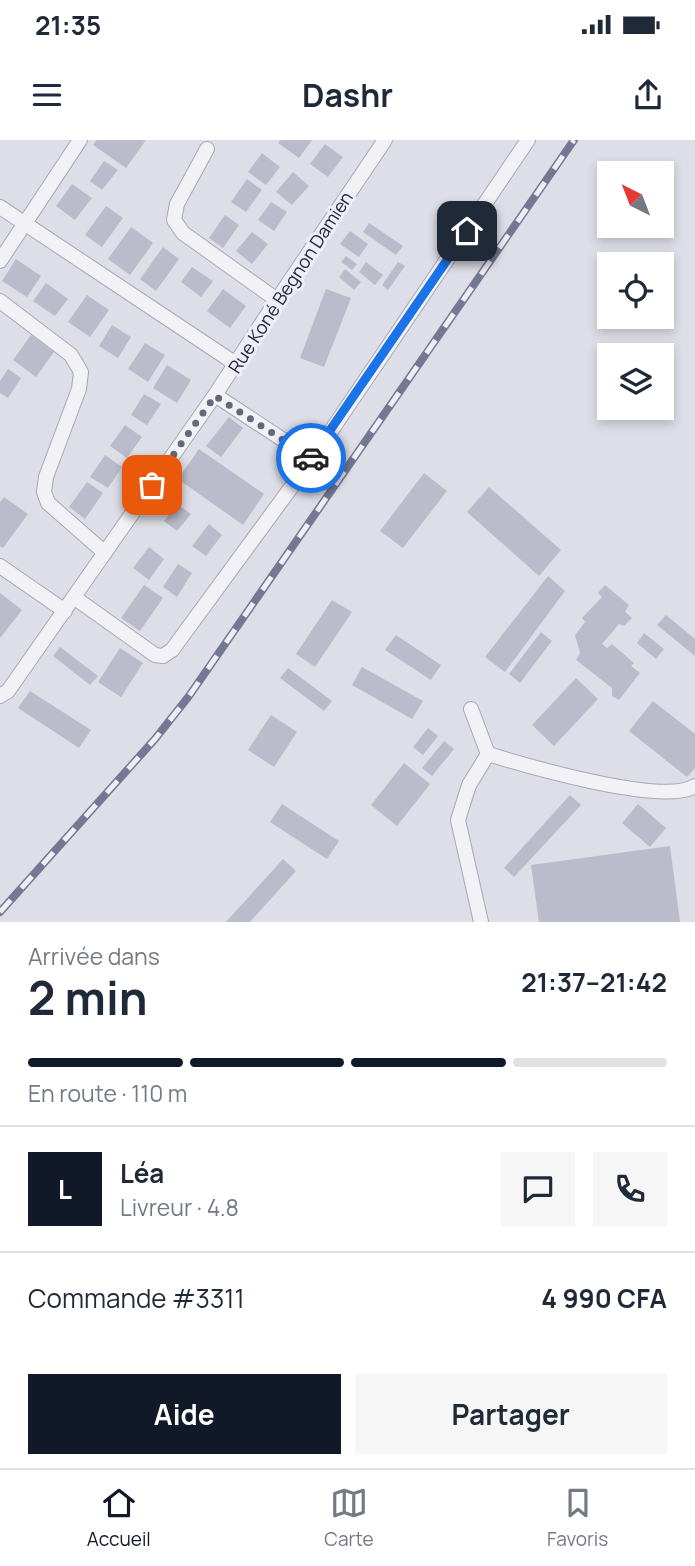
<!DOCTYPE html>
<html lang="fr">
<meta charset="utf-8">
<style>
:root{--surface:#fff;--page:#f6f6f7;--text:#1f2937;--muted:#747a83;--line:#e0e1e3;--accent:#111827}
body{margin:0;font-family:Manrope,sans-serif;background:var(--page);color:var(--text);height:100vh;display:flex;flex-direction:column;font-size:26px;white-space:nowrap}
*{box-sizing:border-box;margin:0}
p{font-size:23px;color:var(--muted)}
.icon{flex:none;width:38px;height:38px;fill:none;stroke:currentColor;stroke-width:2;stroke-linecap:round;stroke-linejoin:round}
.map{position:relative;height:782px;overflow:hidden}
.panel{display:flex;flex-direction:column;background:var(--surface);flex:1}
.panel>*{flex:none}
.needle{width:46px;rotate:318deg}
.tools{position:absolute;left:597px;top:21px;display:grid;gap:14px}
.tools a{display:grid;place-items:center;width:77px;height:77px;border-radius:0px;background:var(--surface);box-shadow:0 4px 10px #0003;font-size:35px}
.pin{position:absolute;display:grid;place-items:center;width:60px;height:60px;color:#fff;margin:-30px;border-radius:14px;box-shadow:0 4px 10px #0006}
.courier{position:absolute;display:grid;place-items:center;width:70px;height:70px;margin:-35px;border:5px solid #1a73e8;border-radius:50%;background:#fff;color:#222;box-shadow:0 2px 9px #0007}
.head em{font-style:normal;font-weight:700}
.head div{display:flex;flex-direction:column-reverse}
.head{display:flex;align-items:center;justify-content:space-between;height:119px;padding:0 28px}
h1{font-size:46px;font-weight:700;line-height:52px}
.bar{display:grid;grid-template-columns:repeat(4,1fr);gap:10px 7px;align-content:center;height:84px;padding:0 28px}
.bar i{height:9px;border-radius:5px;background:var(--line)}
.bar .active{background:var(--accent)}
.bar p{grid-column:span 4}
.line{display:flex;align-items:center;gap:18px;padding:0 28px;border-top:2px solid var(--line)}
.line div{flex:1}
.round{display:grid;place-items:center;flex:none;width:74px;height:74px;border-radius:0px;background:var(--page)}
.action{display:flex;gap:14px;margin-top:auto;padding:14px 28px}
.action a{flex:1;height:80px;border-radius:0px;background:var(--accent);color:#fff;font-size:28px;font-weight:700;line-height:80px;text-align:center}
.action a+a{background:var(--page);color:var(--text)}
.status{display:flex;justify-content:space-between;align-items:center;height:49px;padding:0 35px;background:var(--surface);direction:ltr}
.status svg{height:19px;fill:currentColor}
header{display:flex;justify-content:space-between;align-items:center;height:91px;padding:0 28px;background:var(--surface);font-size:32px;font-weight:700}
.menu{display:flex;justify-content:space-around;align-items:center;height:98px;border-top:2px solid var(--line);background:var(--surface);font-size:19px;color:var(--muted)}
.menu a{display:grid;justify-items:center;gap:4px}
.menu .active{color:var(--accent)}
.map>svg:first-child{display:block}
.building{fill:#babccc}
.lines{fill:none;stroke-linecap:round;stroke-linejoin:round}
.minor-casing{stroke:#a7a7b6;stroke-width:16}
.minor{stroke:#f1f1f6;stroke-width:14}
.rail-casing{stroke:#767893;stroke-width:8}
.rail{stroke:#edeef6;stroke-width:5;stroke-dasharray:16;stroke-linecap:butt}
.done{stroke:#66677b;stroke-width:7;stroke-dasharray:0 12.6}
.route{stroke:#1a73e8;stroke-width:9}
.labels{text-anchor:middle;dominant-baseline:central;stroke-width:6;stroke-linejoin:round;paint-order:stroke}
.street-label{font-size:18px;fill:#262740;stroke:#edeef6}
</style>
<div class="status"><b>21:35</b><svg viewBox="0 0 49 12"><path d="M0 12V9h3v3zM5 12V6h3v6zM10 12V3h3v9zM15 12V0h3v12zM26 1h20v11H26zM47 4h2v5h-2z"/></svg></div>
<header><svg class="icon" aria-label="menu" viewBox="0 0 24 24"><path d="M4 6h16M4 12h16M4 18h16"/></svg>Dashr<svg class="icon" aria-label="share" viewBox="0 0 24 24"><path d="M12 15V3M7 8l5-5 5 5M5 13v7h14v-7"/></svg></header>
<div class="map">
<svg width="695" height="782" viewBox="0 0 695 782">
<rect width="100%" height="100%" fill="#dedee8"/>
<path class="building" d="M97 0H146L126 28 93 5Z
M281 0H312L299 18 278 3Z
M325 4 343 17 328 37 310 24Z
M262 13 280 27 266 45 248 32Z
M104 21 118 30 102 50 90 41Z
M293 32 309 46 292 65 276 52Z
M247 39 262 50 246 72 231 62Z
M72 44 92 58 75 80 56 66Z
M271 62 287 72 274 91 258 80Z
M106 66 123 78 102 107 85 95Z
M225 75 239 85 223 108 209 98Z
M369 83 403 106 396 115 363 92Z
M131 87 153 103 130 135 108 119Z
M350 91 368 104 359 117 340 104Z
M252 92 268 104 252 124 236 111Z
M163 107 179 119 156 151 140 139Z
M346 116 357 124 352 130 341 122Z
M16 119 41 136 27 157 2 141Z
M366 122 383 135 375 145 359 132Z
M398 122 405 126 388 150 382 145Z
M192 127 213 141 201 157 181 142Z
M345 129 361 142 354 150 339 137Z
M46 143 68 159 55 176 33 161Z
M223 149 246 166 230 188 207 171Z
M326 149 351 158 324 227 300 218Z
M87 155 109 170 90 197 68 182Z
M112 185 131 197 118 218 99 206Z
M31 195 54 212 36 237 13 220Z
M145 203 165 215 148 242 128 229Z
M167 225 191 240 177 263 153 248Z
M8 229 21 238 8 258 0 253V241Z
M144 254 161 264 147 285 131 275Z
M229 277 243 288 221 317 206 306Z
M125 285 142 297 127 318 110 306Z
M199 309 264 354 243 385 178 339Z
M105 315 122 327 108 348 90 337Z
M424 333 447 351 403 408 380 391Z
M87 342 103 353 85 379 69 367Z
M489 347 561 410 539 436 467 372Z
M4 357 28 374 3 408 0 406V362Z
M177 364 191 374 177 391 164 381Z
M209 384 222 395 206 416 192 406Z
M149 407 164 419 149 440 133 428Z
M178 424 192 433 177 457 163 447Z
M548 436 565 451 505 532 485 517Z
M144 445 163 458 140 491 121 478Z
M605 445 629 465 625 472 632 478 624 486 619 484 602 504 607 508 612 504 634 523 631 526 640 533 619 560 612 556V548L576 520 580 513 575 495 585 482 582 478 602 457 598 453Z
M0 453 22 470 0 498Z
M332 460 352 472 315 527 296 514Z
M666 475 695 499V516L657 485Z
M541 492 552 501 520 543 509 534Z
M644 493 664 509 656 519 637 503Z
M396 495 441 525 431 540 385 510Z
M60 507 98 536 90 545 53 516Z
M120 508 143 523 121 557 98 542Z
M362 527 423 561 412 579 352 545Z
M288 528 332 561 324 571 280 538Z
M576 538 598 559 554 606 532 585Z
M30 551 91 590 79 608 18 568Z
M653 561 695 594V628L687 637 629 591Z
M271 575 297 592 274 627 248 610Z
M428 588 438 596 423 615 413 607Z
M444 601 454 609 432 636 422 628Z
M404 623 430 644 397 686 371 665Z
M570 655 581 665 514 737 504 728Z
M282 664 339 701 327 719 270 682Z
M638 664 666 688 650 707 622 683Z
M670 706 680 782H539L531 725Z
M283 719 296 731 250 782H226Z"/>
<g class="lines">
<defs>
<path id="minor" d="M207 9 177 64 174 80 183 93 277 160
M0 67 236 224
M0 121 80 0
M0 161 71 215 81 232 79 249 46 337 44 352 48 363 105 413
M215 255 312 319
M0 426 65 471
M75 458 155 515 163 516 172 510 312 319 528 0
M0 556 8 551 215 255 277 160 385 0
M471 569 488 614C527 626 663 666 695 646
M481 782 458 680 469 645 488 614"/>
</defs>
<use href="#minor" class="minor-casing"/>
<use href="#minor" class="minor"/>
<defs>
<path id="rail" d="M0 772 155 599 189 556 574 0"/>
</defs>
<use href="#rail" class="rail-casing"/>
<use href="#rail" class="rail"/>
</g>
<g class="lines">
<path class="done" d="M152 345 215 256 311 318"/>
<path class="route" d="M311 318 467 91"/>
</g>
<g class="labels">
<g class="street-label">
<text transform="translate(290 142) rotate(-57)">Rue Koné Begnon Damien</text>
</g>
</g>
</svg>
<div class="tools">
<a><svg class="needle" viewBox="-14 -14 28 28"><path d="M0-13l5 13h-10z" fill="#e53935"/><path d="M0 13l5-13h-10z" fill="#747a83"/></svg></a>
<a><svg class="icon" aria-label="locate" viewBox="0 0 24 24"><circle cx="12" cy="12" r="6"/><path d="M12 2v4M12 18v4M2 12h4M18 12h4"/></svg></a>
<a><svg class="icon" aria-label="layers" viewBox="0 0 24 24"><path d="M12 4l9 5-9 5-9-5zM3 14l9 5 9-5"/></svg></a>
</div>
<div class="pin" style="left:152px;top:345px;background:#ea580c"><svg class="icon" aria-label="bag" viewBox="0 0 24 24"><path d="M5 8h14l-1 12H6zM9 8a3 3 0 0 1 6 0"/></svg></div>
<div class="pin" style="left:467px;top:91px;background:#1f2937"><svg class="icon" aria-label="home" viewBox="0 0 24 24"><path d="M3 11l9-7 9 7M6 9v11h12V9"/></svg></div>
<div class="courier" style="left:311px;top:318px"><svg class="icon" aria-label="car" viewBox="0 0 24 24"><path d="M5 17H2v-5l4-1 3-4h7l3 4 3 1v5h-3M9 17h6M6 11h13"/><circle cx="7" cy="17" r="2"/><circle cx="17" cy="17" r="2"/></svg></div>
</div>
<section class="panel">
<div class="head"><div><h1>2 min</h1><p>Arrivée dans</p></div><em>21:37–21:42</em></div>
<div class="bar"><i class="active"></i><i class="active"></i><i class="active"></i><i></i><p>En route · 110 m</p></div>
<div class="line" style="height:126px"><b class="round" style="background:var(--accent);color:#fff">L</b><div><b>Léa</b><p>Livreur · 4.8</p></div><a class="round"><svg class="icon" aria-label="chat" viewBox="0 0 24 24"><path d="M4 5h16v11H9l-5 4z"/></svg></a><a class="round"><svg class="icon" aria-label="phone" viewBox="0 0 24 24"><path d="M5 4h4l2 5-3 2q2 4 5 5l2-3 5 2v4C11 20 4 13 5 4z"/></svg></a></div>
<div class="line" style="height:91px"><div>Commande #3311</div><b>4 990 CFA</b></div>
<div class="action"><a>Aide</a><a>Partager</a></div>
</section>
<nav class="menu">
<a class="active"><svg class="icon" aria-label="home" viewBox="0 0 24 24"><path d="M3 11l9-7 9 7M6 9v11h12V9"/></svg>Accueil</a>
<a><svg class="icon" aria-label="map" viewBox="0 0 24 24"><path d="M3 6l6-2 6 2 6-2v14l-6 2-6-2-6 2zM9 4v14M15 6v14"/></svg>Carte</a>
<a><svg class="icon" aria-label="saved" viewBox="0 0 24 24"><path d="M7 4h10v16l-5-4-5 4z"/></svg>Favoris</a>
</nav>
